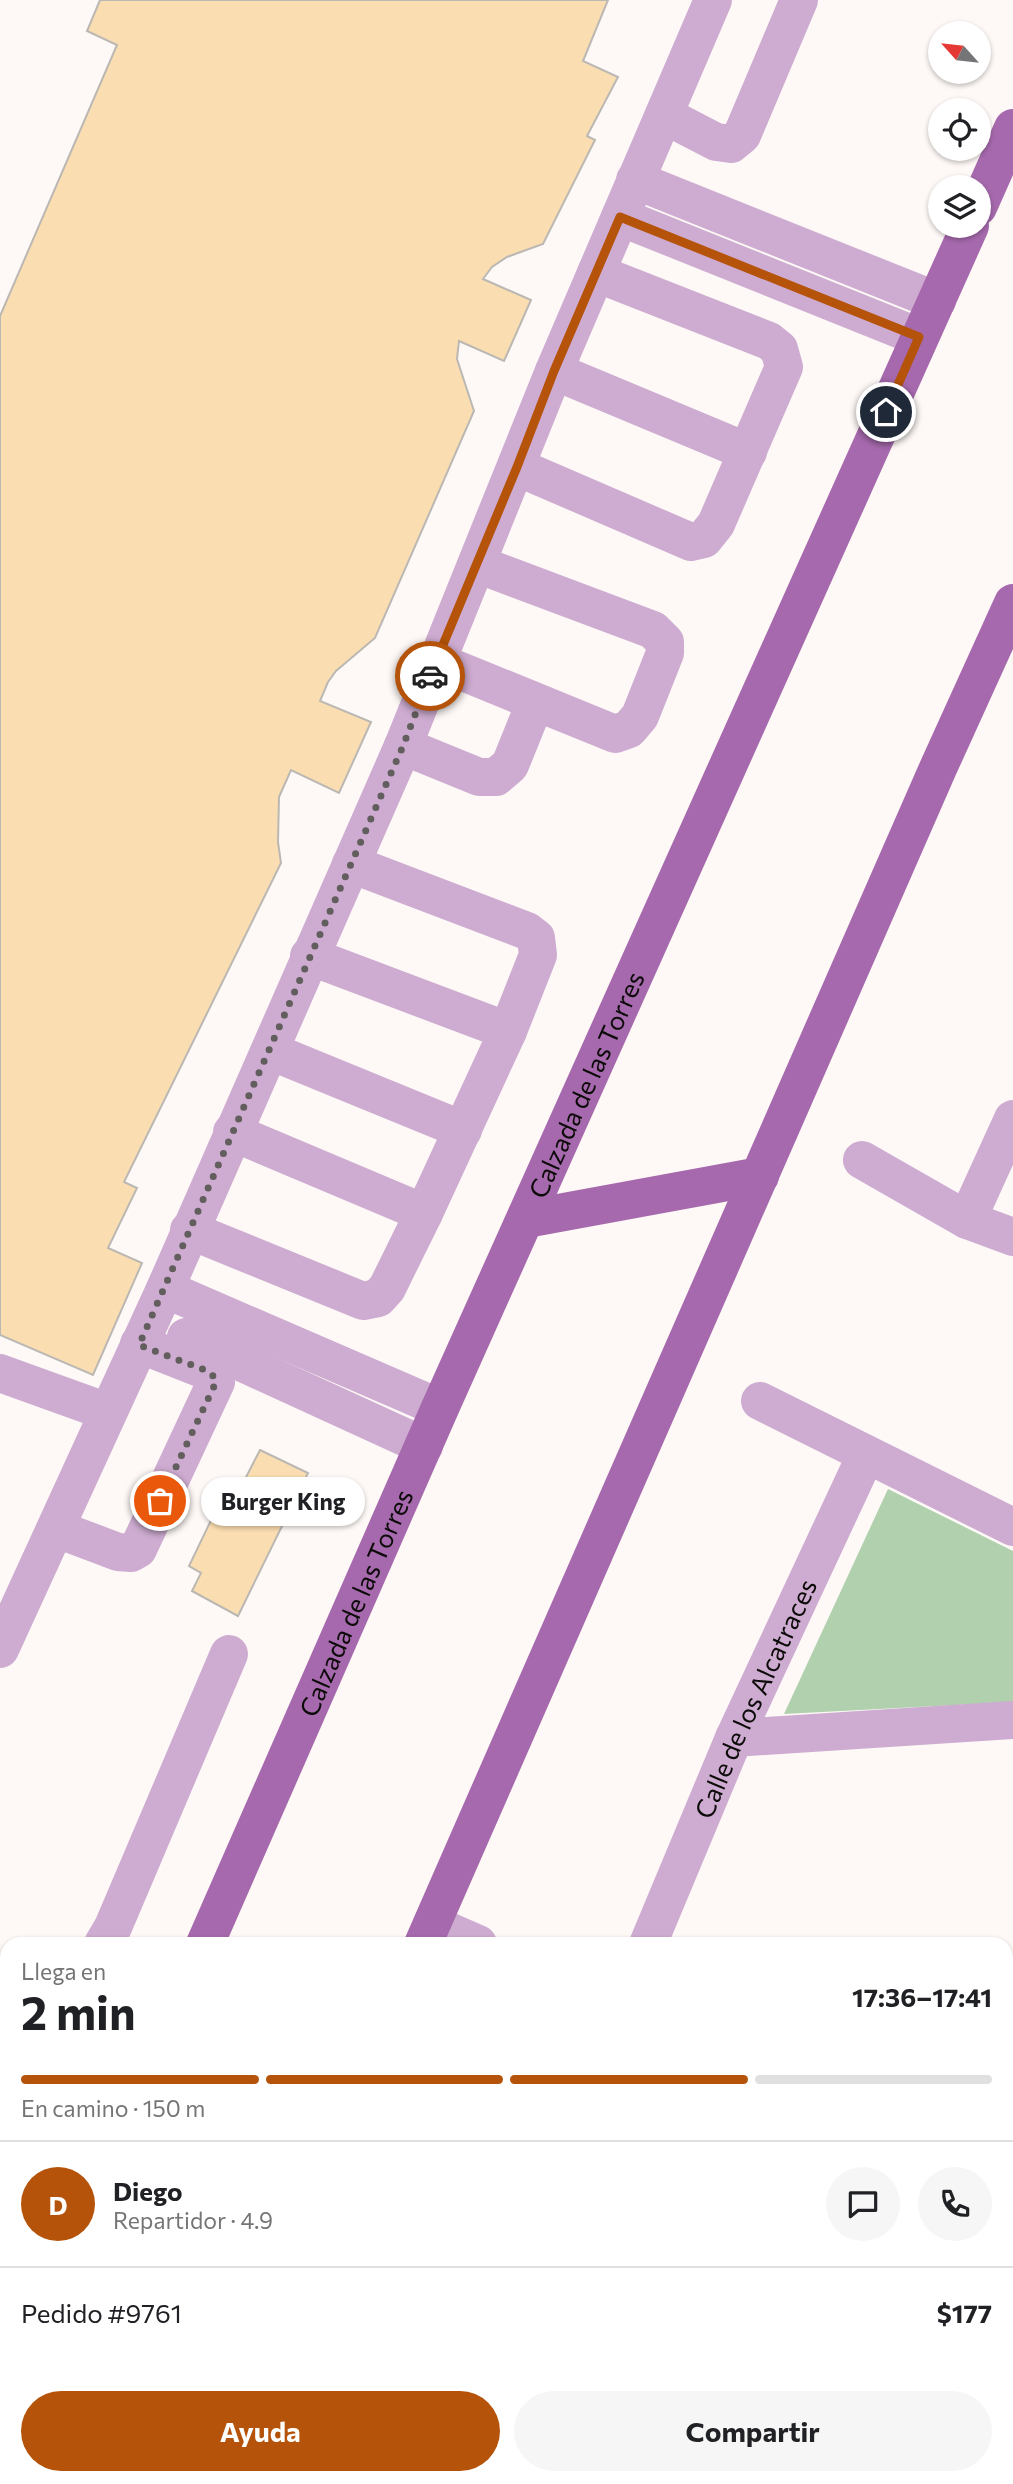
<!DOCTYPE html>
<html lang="es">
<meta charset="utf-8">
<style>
:root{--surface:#fff;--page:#f6f6f6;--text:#202124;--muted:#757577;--line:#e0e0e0;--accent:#b45309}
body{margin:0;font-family:Commissioner,sans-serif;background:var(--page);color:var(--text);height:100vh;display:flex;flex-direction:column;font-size:26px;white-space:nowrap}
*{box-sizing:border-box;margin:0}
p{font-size:23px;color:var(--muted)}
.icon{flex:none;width:38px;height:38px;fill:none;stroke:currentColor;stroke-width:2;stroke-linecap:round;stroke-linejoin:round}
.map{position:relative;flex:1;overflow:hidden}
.panel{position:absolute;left:0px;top:1937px;width:1013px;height:548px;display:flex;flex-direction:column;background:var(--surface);border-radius:21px 21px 0 0;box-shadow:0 2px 5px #0004}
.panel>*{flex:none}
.needle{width:46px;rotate:297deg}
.tools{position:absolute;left:928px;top:21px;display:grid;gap:14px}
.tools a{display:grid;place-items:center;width:63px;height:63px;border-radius:50%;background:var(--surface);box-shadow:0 2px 5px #0004;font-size:35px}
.pin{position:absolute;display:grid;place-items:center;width:60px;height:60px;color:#fff;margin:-30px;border:4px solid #fff;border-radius:50%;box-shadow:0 2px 7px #0007}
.courier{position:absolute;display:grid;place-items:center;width:70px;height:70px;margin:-35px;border:5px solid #b45309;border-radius:50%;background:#fff;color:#222;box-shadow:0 2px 9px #0007}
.bubble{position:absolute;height:49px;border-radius:24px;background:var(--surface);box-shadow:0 2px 5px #0004;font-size:23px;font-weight:700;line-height:49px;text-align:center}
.headline em{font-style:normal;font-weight:700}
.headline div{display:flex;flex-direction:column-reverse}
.headline{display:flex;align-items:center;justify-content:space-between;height:119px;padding:0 21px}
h1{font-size:46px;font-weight:700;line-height:52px}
.bar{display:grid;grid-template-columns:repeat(4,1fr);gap:10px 7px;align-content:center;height:84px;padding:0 21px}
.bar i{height:9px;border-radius:5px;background:var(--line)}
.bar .current{background:var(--accent)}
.bar p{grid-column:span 4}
.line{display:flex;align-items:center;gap:18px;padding:0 21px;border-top:2px solid var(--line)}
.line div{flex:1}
.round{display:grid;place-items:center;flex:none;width:74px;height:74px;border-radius:37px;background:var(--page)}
.action{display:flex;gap:14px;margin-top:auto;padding:14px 21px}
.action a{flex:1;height:80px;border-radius:42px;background:var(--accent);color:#fff;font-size:28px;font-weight:700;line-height:80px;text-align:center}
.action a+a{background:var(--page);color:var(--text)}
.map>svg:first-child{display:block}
.green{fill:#b0d0ae}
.building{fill:#faddb0;stroke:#bbb8b4;stroke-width:2}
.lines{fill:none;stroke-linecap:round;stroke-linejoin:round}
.minor{stroke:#ceacd1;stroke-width:38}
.major{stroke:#a669ad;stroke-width:38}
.done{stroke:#615e5d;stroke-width:7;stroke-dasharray:0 12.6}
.route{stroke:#b45309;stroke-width:9}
.labels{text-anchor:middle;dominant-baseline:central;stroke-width:5;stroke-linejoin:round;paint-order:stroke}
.street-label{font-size:26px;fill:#0d0b0a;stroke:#fef9f6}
</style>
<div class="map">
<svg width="1013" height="2484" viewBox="0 0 1013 2484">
<rect width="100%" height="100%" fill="#fef9f6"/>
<path class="green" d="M888 1489 1013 1551V1702L784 1714Z"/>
<path class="building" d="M100 0H608L583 61 618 77 587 136 595 140 543 244 507 257 492 267 483 279 531 300 504 361 459 341 457 359 474 411 375 638 336 671 328 682 320 701 371 722 339 793 291 770 279 797 278 842 281 863 124 1182 137 1188 108 1248 142 1263 93 1375 0 1335V316L117 45 87 31Z
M260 1450 308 1473 238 1616 192 1591 201 1573 189 1566 214 1514 220 1518 239 1480 243 1483Z"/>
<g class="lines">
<g class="minor">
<path d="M664 115 716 142 731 144 742 135 799 0"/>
<path d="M635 180 937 301"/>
<path d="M620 217 919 337"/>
<path d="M554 371 748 452"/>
<path d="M517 467 691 542 704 539 716 524 784 367 779 349 769 341 596 273"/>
<path d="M436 661 615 734 629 729 640 716 665 653V642L653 630 477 564"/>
<path d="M403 746 479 777H496L510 765 535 703"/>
<path d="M309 956 508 1031"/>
<path d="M270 1051 463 1130"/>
<path d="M232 1132 424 1213"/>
<path d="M862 1160 967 1220 1013 1237"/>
<path d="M967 1220 1013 1119"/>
<path d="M189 1230 363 1301 378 1298 387 1288 424 1213 508 1031 538 955 536 938 527 931 351 864"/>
<path d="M165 1289 440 1408"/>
<path d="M186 1337 424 1446"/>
<path d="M0 1373 108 1412"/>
<path d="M760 1401 1013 1527"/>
<path d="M57 1529 118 1552 131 1553 138 1549 216 1382 212 1374 205 1370 139 1344"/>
<path d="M0 1649 165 1289 403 746 554 371 713 0"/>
<path d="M734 1738 1013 1720"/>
<path d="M432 1924 478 1944"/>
<path d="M103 1944 113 1927 229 1654"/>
<path id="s1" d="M648 1944 734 1738 866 1455"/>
<path d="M1006 1983H1013"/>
<path d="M0 2003 7 2005"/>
<path d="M0 2053 7 2055"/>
<path d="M0 2098 7 2101"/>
<path d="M1006 2243 1013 2242"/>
</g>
<g class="major">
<path d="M978 207 1013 128"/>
<path d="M526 1219 760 1176"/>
<path id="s2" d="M205 1944 440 1408 970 226"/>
<path d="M423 1944 939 766 1013 603"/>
<path d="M0 2417 7 2401"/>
<path d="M184 2484 186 2478"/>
</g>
</g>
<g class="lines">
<path class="done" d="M160 1501 216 1382 212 1374 205 1370 139 1345 351 864 403 746 430 676"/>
<path class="route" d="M430 676 517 467 554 371 620 217 919 337 886 412"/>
</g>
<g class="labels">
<g class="street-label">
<text stroke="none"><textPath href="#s2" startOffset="940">Calzada de las Torres</textPath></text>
<text stroke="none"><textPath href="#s2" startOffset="373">Calzada de las Torres</textPath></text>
<text stroke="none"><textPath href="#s1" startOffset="268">Calle de los Alcatraces</textPath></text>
</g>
</g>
</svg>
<div class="tools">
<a><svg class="needle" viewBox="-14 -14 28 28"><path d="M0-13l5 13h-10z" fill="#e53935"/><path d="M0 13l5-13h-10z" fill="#757577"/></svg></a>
<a><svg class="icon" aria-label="locate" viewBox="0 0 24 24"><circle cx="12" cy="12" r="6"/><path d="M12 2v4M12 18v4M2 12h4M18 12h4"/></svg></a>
<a><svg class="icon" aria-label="layers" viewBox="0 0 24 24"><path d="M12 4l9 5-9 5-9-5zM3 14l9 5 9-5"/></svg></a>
</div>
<div class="pin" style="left:160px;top:1501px;background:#ea580c"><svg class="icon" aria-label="bag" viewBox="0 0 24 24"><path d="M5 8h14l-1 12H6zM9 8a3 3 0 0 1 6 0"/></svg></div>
<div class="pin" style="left:886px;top:412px;background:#1f2937"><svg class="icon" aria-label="home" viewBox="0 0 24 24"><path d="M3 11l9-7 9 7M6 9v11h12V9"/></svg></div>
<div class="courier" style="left:430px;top:676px"><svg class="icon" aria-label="car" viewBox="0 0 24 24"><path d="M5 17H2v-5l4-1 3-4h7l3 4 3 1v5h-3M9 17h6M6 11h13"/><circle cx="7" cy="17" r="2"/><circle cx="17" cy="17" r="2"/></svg></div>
<div class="bubble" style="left:201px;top:1477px;width:164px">Burger King</div>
<section class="panel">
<div class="headline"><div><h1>2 min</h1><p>Llega en</p></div><em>17:36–17:41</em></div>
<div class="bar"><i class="current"></i><i class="current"></i><i class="current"></i><i></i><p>En camino · 150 m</p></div>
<div class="line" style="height:126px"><b class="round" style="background:var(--accent);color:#fff">D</b><div><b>Diego</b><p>Repartidor · 4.9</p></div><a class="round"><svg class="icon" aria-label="chat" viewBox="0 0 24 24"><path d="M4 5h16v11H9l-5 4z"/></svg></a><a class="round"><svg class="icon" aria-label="phone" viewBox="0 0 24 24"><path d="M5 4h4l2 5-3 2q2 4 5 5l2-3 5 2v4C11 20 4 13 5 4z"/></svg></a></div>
<div class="line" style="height:91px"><div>Pedido #9761</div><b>$177</b></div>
<div class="action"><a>Ayuda</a><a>Compartir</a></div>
</section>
</div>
